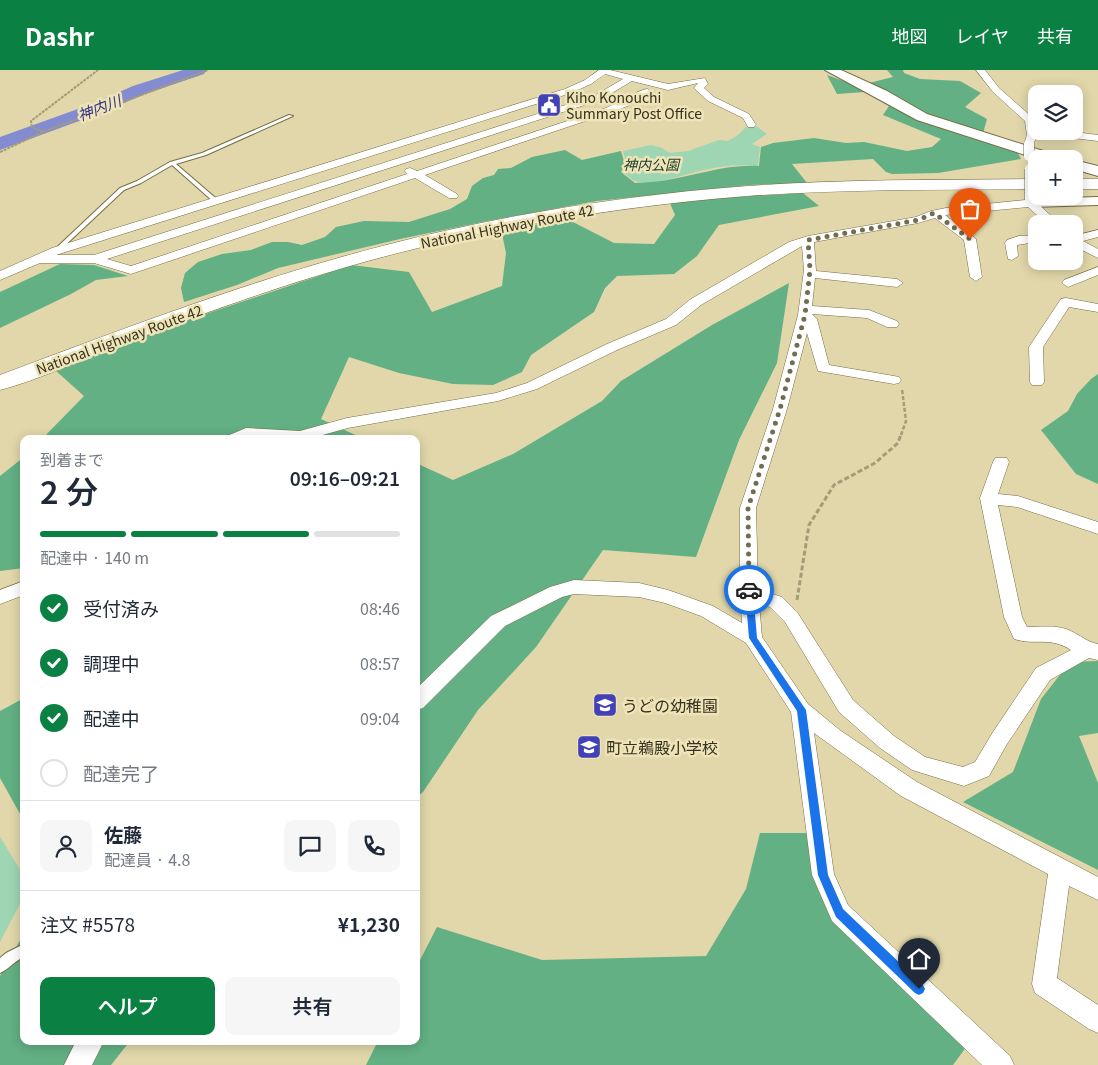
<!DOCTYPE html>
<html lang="ja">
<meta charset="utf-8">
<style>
:root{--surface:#fff;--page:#f6f6f7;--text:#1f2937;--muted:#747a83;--line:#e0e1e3;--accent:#0b8043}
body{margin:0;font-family:Georgia,"Noto Sans JP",serif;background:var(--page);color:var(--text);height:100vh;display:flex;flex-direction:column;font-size:19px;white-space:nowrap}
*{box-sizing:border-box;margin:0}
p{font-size:16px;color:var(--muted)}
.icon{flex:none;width:28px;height:28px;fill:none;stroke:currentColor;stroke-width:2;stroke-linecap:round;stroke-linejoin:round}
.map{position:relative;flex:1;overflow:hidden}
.details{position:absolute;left:20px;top:365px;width:400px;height:610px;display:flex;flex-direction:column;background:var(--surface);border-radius:10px;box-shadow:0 2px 12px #0003}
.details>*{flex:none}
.tools{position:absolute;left:1028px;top:15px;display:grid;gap:10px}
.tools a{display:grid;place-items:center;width:55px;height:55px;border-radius:10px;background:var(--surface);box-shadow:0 2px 12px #0003;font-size:25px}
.pin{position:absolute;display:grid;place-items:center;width:42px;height:42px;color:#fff;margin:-51px -21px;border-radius:50% 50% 50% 0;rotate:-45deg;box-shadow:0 0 5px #0007}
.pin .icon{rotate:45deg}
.courier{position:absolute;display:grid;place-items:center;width:50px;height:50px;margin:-25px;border:4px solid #1a73e8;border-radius:50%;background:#fff;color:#222;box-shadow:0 1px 6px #0007}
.summary em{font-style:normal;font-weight:600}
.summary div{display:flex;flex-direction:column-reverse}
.summary{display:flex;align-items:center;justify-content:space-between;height:85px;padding:0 20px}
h1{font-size:32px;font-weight:600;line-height:38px}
.bar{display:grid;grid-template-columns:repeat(4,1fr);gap:8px 5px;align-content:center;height:60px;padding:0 20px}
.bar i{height:6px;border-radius:4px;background:var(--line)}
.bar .on{background:var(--accent)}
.bar p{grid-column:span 4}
.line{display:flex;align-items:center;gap:12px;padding:0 20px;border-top:1px solid var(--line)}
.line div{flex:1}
.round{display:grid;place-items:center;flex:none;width:52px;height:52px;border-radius:10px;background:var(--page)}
ol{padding:0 20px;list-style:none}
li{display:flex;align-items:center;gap:15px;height:55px}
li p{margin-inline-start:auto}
li .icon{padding:5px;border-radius:50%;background:var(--accent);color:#fff;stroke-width:4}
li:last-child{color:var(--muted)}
li i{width:28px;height:28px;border:2px solid var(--line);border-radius:50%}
.action{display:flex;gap:10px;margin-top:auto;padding:10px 20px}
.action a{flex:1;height:58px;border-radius:10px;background:var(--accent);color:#fff;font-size:20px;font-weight:600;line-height:58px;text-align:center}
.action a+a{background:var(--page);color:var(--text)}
header{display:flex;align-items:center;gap:30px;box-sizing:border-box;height:70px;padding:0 25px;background:var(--accent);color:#fff}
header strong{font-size:24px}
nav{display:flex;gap:28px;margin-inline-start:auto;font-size:18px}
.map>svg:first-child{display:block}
.green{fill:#9ed6b3}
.forest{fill:#62b084}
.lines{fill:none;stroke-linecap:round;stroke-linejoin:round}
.river{fill:#838cd1;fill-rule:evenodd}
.service-casing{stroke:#776e44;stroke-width:2}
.minor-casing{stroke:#776e44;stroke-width:1}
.tertiary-casing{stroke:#776e44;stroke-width:2}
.secondary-casing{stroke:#776e44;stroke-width:2}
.trunk-casing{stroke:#776e44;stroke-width:1}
.path-far2{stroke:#a49c78;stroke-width:2;stroke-dasharray:3 1;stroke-linecap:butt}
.path-far1{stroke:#a49c78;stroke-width:2.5;stroke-dasharray:4 2;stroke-linecap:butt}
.path{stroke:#a49c78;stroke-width:3;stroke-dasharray:5 2.5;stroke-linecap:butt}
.service{fill:#fff;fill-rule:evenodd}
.minor{fill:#fff;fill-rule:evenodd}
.tertiary{fill:#fff;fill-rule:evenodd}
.secondary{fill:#fff;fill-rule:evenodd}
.trunk{fill:#fff;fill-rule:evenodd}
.minor-bridge-casing{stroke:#776e44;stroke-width:11;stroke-linecap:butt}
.minor-bridge{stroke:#fff;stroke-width:10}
.route{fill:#1a73e8}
.done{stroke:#726c50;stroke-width:5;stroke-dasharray:0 9}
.labels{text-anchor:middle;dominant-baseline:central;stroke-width:5;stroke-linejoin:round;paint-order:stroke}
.far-poi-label{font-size:14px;fill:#363220;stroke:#eee4b7;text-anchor:start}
.far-park-label{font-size:14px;font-style:italic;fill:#183a27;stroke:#eee4b7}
.far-street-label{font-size:14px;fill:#363220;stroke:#eee4b7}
.far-water-label{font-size:15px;font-style:italic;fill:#343586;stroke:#eee4b7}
.poi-label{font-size:16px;fill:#363220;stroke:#eee4b7;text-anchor:start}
</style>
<header>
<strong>Dashr</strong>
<nav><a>地図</a><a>レイヤ</a><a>共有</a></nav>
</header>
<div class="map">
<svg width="1098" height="995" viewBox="0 0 1098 995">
<rect width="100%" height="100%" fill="#e1d7aa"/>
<path class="green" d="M748 55 756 56 767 64 752 74 760 77 758 96C740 94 722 96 704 100 682 105 661 114 639 112 633 111 627 106 623 101L627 95 623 81 651 75 662 78 670 83 688 81 719 70 728 71 738 65Z
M0 767 24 806V826L0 872Z"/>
<path class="forest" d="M887 0H903L904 3 920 9 960 11 981 23 965 37 987 49 982 67 1016 79 1021 89 938 103 892 104 886 102 873 89 792 94 807 113 750 115 597 131 487 151 400 169 278 198 237 215 184 232 181 218 185 203 198 192 222 184 251 180 272 172H288L302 175 325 167 336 157 364 151 409 152 450 139 467 129 472 116 483 108 494 105 498 99 511 98 532 87 565 80 582 90 621 81 625 95 621 102 635 113C646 112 656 112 667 110 698 105 726 94 759 96L761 77 773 73 814 68 846 73 864 72 907 81 932 77 941 69 883 45 889 36 865 22 837 24 827 5 857 16 893 7Z
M803 123 819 136 719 155 697 186 674 204 617 206 605 218 594 242 531 285 522 302 493 315 453 314 399 303 349 287 321 349 364 369H42L84 326 55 300 179 253 351 195 409 202 432 242 502 216 506 183 501 159 569 150 614 173 654 174 675 145 669 131Z
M60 194 94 195 128 206 96 210 71 224 0 258V222Z
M789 213 777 293 739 370 696 487 603 480 536 577 478 640 423 722 416 728V393L453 410 513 384 602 331 621 311 712 255Z
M1098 304V414L1076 404 1041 360 1068 341 1077 324 1091 309Z
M24 387V498L0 501V406Z
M1098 591V663L1079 666 1098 713V800L963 732 1013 702 1041 629 1070 592Z
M24 628V751L0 708V641Z
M760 763H817L840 843 972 969 953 995H366L378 971H416V898L437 857 542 890 706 886 746 819Z
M24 863V971H130L111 995H0V906Z"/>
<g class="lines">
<path class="river" d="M183 0H206L204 4 145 24 101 43 0 80V67L89 35 133 16Z"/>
<defs>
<path id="service" d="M289 45 293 46 206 85 176 94 219 131V133H215L172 95 141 113 124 120 58 182 53 181 120 118 137 111 170 92 202 83Z
M24 874V887C14 891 8 900 0 903V888L6 883Z"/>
<path id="minor" d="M599 0H610L668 14 705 8 708 14 704 18 714 27 749 44 756 55 754 57H748L743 48 708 31 694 18 698 13 668 20 632 11 600 30 107 189 131 196 407 104 405 101 406 99 410 98 417 101 606 38C615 34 642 18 648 19L650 21 630 35 612 42 425 105 457 124 458 126 457 128H449L415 108 131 204 94 193H40L0 210V201L52 178 565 19 585 10ZM605 4 623 9 594 26 94 185H56L571 23 591 14Z
M976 0H985L999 18 1033 48 1036 61H1067L1098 65V71L1048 65 1036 67 1033 76H1025L1024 74 1027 65 1025 51 993 22Z
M1030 120 1035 123 1036 132 1060 154H1047L1028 137 945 145 976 169 982 207 976 211 970 207 964 170 935 148 918 153 814 172 816 201 897 209 903 213 897 217 815 208 812 236 869 240 897 251 899 254 897 257H887L867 248 812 244 817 249 829 295 894 306 899 307 901 310 899 313 894 314 818 301 807 263 787 339 756 438 758 519 782 527 797 542 853 630 894 666 925 687 963 697 975 692 993 662 1036 598 1071 580C1049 566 1036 576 1014 569L1004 547 980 428 993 392 995 388H1007L1009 392 998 424 1018 426 1098 452V464L1017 437 998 435 1022 547 1027 557C1039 557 1055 555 1066 559 1078 563 1086 572 1098 574V590L1089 588 1050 610 1007 674 989 706 964 716 912 700 880 678 839 642 785 552 770 537 759 533 762 567 808 634 841 661 917 712 1098 807V830L1069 816 1057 908 1098 935V963L1089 959 1035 923 1032 914 1048 804 901 726 814 663 834 804 848 835 1010 986 1014 995H982L832 851 812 805 791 642 746 573 701 546 665 533 639 527 574 524 562 527 505 556 423 638 416 640V619L491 546 550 517 574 510 639 513 668 520 713 536 742 553 740 523V438L773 339 798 245 804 200 802 176 701 235 676 255 617 280 537 319 498 331 348 358 308 369H225L227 366 246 358 300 361 347 348 496 323 527 313 607 274 666 249 691 229 789 172 808 166 916 147 931 141 946 138 1025 130V123Z
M1098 160V167L1083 171 1098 179V188L1074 176V166Z
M1019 166H1036V172L1017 175 1018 186 1012 190 1008 189 1005 173 1007 170Z
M1098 197V205L1068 217 1062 213 1064 210Z
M1066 228 1098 234V242L1069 237 1043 277 1044 312 1042 315H1032L1030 312 1029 277 1061 229Z
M24 511V525L0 534V520Z
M76 971H104L92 995H64Z"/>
<path id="tertiary" d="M1098 127V135L1031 137 1026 136 1024 133 1026 130 1031 129Z"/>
<path id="secondary" d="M825 0H841L887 21 927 44 1059 86 1061 89H1038L917 50Z
M1074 90 1098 96V106L1074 99Z"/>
<path id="trunk" d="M1036 109V119C940 120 843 119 747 126 611 137 474 160 343 198 267 220 194 247 120 275 82 289 39 310 0 320V305C128 257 256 208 390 174 507 144 627 125 748 116 844 109 940 110 1036 109Z
M1074 109H1098V119H1074Z"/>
</defs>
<use href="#service" class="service-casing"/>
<use href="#minor" class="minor-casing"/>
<use href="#tertiary" class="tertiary-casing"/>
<use href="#secondary" class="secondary-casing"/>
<use href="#trunk" class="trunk-casing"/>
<path class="path-far2" d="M43 62 32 57 31 51 98 0
M0 82 43 62 208 0"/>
<path class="path-far1" d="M901 365 906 351 902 319"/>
<path class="path" d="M797 530 809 455 834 415 875 393 898 373 901 364"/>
<use href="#service" class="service"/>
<use href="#minor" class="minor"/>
<use href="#tertiary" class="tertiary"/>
<use href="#secondary" class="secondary"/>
<use href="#trunk" class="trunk"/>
<defs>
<path id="minor-bridge" d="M1029 74V86
M1030 99V123"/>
</defs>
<use href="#minor-bridge" class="minor-bridge-casing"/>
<use href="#minor-bridge" class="minor-bridge"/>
</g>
<path class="route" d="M749 517 753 520 757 568 806 640 828 805 843 839 923 915 925 919 923 923 919 925 915 923 836 847 818 805 797 641 749 568 745 520Z"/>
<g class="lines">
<path class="done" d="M749 520 748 438 780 339 805 245 810 200 808 170 918 150 934 143 970 169"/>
</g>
<defs>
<symbol id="civic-square" viewBox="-11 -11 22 22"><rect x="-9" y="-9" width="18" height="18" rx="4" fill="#4341b7" stroke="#eee4b7"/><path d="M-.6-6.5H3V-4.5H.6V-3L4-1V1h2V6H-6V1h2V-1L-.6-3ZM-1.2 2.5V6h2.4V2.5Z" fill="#fff"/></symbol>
<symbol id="school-square" viewBox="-11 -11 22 22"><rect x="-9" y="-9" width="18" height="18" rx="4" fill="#4341b7" stroke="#eee4b7"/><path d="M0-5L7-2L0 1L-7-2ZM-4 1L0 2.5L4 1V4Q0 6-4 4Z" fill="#fff"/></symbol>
</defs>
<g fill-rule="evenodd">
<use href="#civic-square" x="535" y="21" width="28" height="28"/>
<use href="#school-square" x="591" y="621" width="28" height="28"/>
<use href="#school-square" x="575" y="663" width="28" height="28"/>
</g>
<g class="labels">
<g class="far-poi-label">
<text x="566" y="27">Kiho Konouchi<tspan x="566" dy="16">Summary Post Office</tspan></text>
</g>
<g class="far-park-label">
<text x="651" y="94">神内公園</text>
</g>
<g class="far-street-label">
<text transform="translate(507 156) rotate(-11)">National Highway Route 42</text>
<text transform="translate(119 269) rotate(-20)">National Highway Route 42</text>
</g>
<g class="far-water-label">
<text transform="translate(99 37) rotate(-21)">神内川</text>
</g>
<g class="poi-label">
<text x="622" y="635">うどの幼稚園</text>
<text x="606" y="677">町立鵜殿小学校</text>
</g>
</g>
</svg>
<div class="tools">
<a><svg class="icon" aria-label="layers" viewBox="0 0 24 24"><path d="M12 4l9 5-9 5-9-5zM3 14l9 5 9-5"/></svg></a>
<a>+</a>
<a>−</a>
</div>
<div class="pin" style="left:970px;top:169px;background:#ea580c"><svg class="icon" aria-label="bag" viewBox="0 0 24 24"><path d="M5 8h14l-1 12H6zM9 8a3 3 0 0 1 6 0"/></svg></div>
<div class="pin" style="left:919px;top:919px;background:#1f2937"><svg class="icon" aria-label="home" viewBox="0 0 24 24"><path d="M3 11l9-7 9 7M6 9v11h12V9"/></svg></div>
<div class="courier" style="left:749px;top:520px"><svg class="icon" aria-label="car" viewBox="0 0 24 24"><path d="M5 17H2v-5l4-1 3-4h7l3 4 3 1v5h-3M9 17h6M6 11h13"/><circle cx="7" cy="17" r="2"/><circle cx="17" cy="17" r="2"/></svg></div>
<section class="details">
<div class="summary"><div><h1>2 分</h1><p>到着まで</p></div><em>09:16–09:21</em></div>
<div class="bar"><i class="on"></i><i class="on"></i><i class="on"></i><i></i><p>配達中 · 140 m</p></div>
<ol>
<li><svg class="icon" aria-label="check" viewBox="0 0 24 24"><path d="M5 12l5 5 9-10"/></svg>受付済み<p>08:46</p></li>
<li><svg class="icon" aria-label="check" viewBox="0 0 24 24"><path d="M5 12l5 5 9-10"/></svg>調理中<p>08:57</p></li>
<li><svg class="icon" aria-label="check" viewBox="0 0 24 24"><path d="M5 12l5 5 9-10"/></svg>配達中<p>09:04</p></li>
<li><i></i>配達完了</li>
</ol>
<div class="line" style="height:90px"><a class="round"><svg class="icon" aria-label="person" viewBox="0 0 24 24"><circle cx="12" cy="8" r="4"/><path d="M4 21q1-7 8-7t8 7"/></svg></a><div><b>佐藤</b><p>配達員 · 4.8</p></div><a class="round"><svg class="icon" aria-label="chat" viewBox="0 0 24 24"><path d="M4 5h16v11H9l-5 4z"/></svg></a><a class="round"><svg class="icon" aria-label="phone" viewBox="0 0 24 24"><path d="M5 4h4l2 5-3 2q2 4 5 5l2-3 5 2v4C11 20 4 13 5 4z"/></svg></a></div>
<div class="line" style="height:65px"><div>注文 #5578</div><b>¥1,230</b></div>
<div class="action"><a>ヘルプ</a><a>共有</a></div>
</section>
</div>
